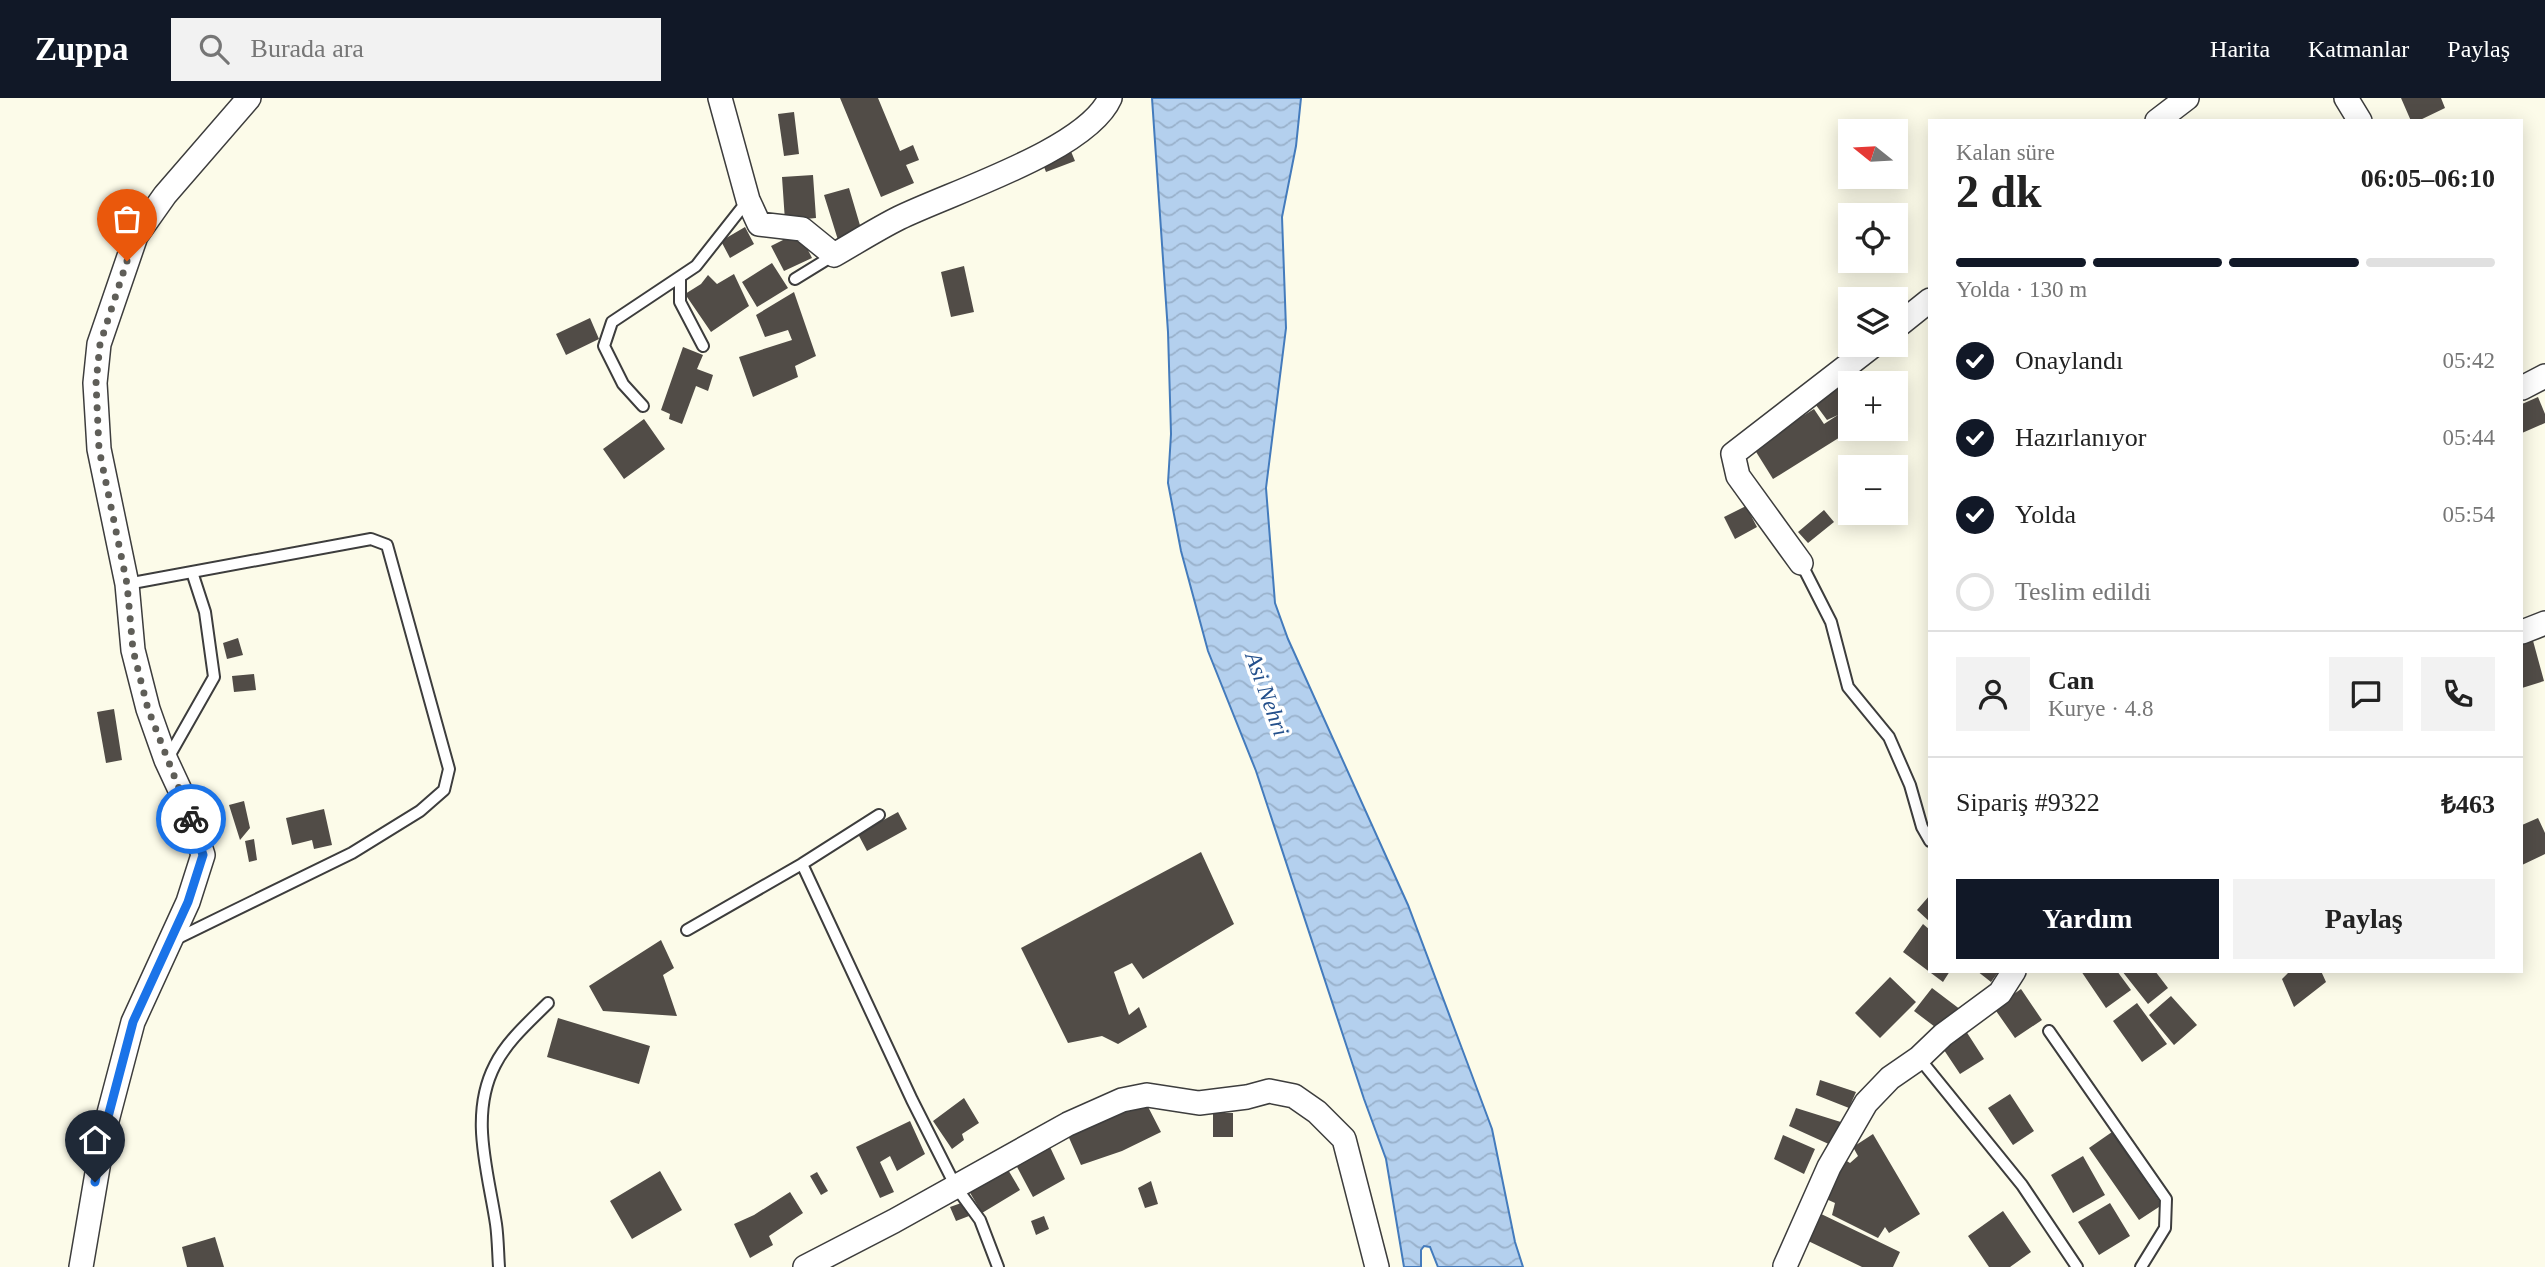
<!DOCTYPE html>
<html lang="tr">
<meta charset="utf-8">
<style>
:root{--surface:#fff;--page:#f2f2f2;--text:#222;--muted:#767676;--line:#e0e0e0;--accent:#111827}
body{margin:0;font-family:"Times New Roman",serif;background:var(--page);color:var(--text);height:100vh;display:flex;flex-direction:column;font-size:26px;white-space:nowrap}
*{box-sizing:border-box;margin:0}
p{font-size:23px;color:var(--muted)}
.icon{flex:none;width:38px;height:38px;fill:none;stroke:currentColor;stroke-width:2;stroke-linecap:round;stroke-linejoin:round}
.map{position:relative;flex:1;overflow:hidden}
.drawer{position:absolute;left:1928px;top:21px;width:595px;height:854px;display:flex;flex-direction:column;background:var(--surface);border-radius:0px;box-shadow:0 4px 18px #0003}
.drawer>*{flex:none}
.needle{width:46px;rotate:288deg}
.tools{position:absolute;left:1838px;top:21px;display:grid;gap:14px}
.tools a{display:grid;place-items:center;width:70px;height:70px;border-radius:0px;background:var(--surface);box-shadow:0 4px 18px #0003;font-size:35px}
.pin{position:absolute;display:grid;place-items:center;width:60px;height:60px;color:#fff;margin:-72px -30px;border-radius:50% 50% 50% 0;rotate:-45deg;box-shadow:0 0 7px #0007}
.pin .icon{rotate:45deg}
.courier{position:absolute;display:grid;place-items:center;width:70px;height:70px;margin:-35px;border:5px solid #1a73e8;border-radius:50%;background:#fff;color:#222;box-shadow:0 2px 9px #0007}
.head em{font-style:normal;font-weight:600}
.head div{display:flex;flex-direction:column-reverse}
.head{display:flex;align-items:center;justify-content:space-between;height:119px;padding:0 28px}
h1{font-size:46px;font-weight:600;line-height:52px}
.bar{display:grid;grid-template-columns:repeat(4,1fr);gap:10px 7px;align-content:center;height:84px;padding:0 28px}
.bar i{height:9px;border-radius:5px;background:var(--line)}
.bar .on{background:var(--accent)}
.bar p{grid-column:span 4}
.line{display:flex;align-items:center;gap:18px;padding:0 28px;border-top:2px solid var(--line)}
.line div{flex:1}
.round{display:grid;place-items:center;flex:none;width:74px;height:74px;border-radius:0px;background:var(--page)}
ol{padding:0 28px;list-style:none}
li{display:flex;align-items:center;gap:21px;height:77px}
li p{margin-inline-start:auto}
li .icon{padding:7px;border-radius:50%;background:var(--accent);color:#fff;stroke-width:4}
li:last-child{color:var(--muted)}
li i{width:38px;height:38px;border:4px solid var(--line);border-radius:50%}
.action{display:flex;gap:14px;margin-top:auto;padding:14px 28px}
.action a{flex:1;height:80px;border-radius:0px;background:var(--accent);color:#fff;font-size:28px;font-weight:600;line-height:80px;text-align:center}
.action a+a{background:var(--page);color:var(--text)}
header{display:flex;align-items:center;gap:42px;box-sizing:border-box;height:98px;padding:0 35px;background:var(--accent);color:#fff}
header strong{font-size:33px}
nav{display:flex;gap:38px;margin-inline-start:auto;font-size:24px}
.search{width:490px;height:63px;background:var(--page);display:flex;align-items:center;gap:18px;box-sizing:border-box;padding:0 24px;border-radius:0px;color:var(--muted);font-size:26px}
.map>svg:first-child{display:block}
.water{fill:url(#water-waves);stroke:#447bbc;stroke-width:2}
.building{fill:#514c47}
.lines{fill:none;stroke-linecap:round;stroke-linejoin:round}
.lane-casing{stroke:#3d3d3d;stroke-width:14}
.street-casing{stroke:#3d3d3d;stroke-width:26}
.lane{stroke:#fff;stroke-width:10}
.street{stroke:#fff;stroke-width:23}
.done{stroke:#5f5e58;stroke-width:7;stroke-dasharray:0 12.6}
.route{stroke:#1a73e8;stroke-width:9}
.labels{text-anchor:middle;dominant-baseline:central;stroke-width:7;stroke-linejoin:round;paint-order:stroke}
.water-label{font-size:23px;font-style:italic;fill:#234f8b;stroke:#fff}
</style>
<header>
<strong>Zuppa</strong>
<div class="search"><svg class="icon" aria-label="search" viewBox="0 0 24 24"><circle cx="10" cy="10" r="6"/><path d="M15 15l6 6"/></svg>Burada ara</div>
<nav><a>Harita</a><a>Katmanlar</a><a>Paylaş</a></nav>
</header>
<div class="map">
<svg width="2545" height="1169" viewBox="0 0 2545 1169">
<defs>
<pattern id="water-waves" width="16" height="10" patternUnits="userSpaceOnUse" patternTransform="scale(1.75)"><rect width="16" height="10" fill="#b4d0ee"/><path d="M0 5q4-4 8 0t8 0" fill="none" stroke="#99b1cb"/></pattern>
</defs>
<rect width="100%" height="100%" fill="#fcfbe9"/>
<path class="water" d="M1152 0H1301L1296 48 1282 119 1286 230 1266 390 1275 505 1288 541 1408 807 1467 964 1492 1031 1515 1144 1523 1169H1438L1430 1149 1424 1148 1421 1152V1169H1404L1386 1061 1364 1001 1256 673 1208 553 1181 453 1168 385 1171 336 1168 234Z"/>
<path class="building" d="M840 0H878L900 53 913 47 919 62 906 67 914 85 881 99Z
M2401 0H2441L2445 10 2418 23H2411Z
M794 14 799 56 784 58 778 16Z
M1070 51 1075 63 1046 74 1041 61Z
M813 77 816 120 785 123 782 79Z
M849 90 862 134 838 142 824 97Z
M745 129 754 146 730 160 721 143Z
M799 134 812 160 784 173 771 148Z
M772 165 788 190 757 209 742 184Z
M964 168 974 214 951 219 941 174Z
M734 176 749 208 711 234 685 196 701 186 708 177 717 186Z
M794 194 816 258 795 268 798 279 753 299 739 259 792 242 788 232 765 239 756 217Z
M590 220 599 241 566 257 556 236Z
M683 249 703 257 697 271 713 277 708 293 696 288 682 326 669 321 670 316 661 312Z
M1835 286 1850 308V331H1853L1773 381 1753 349 1814 311 1824 326 1838 317 1827 322 1813 303Z
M2538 299 2545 316V325L2522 335V306Z
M644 321 665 351 624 381 603 351Z
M1746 408 1757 429 1735 441 1724 419Z
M1824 412 1834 424 1808 445 1798 434Z
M2532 539 2544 583 2522 590V542Z
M238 540 243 557 227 561 223 545Z
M254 576 256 592 234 594 232 578Z
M114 611 122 662 106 665 97 614Z
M244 703 250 730 240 742 229 707Z
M324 711 332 747 314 751 312 742 292 747 286 720Z
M898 714 907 731 867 753 858 736Z
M2538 720 2545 735V756L2522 767V727Z
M254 741 257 762 249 764 245 743Z
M1201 754 1234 826 1143 881 1132 865 1114 874 1129 917 1139 909 1147 929 1118 946 1102 938 1068 945 1021 850Z
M1930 797V824L1917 812Z
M1923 826 1930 832V873H1950L1943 884 1903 854Z
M661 842 674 870 663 877 677 918 603 913 589 888Z
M1977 873H1999L1991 884Z
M2081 873H2117L2131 892 2106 910Z
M2122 873H2155L2168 890 2148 906Z
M2290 873H2321L2326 884 2294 909 2282 881Z
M1890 879 1916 904 1880 940 1855 915Z
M1932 890 1961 912 1943 935 1914 913Z
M2021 891 2042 922 2015 940 1994 910Z
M2171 898 2197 927 2174 947 2149 917Z
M2137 905 2167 946 2142 964 2113 923Z
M558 920 650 948 639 986 547 959Z
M1964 930 1984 961 1960 976 1940 946Z
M1820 982 1856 994 1849 1010 1816 997Z
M2010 996 2034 1033 2013 1047 1988 1010Z
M964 1000 979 1025 962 1036 964 1042 952 1051 933 1023Z
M1144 1001 1161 1034 1122 1053 1081 1067 1066 1033Z
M1796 1010 1844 1025 1833 1048 1789 1028Z
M1213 1015H1233V1039H1213Z
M910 1023 925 1056 897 1073 890 1058 880 1064 894 1094 880 1100 856 1049Z
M2112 1034 2162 1107 2139 1122 2089 1050Z
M1873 1036 1920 1116 1889 1135 1885 1129 1878 1140 1832 1117 1835 1105 1824 1100 1842 1060 1850 1065 1858 1058 1853 1049Z
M1783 1037 1815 1051 1804 1076 1774 1061Z
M1050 1049 1065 1081 1033 1099 1016 1067Z
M2083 1058 2105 1097 2073 1115 2051 1077Z
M1007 1070 1020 1092 982 1115 969 1093Z
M660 1073 682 1112 632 1141 610 1103Z
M817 1074 828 1093 821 1097 810 1078Z
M1151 1083 1158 1106 1145 1110 1138 1090Z
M790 1094 803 1115 769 1138 773 1147 750 1160 734 1126 754 1117Z
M964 1104 969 1118 956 1123 950 1109Z
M2110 1105 2130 1138 2099 1157 2078 1124Z
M1815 1113 1900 1154 1893 1169H1862L1802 1140Z
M2003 1113 2031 1154 2010 1169H1989L1968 1138Z
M1044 1118 1049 1131 1036 1137 1031 1123Z
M215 1139 224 1169H187L182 1149Z"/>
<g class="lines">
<defs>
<path id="lane" d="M680 179V204L703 248
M795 181 834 157
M643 308 623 286 604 248 612 224 696 168 748 102
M1801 465 1831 524 1848 589 1889 639 1910 687 1922 729 1930 743
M127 486 371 441 387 447 449 671 444 692 420 713 352 755 174 842
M168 660 214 579 205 514 192 474
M802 766 912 1002 956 1089 980 1122 998 1169
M687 832 802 766 879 717
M2049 933 2166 1101 2165 1130 2141 1169
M1919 960 2022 1087 2077 1169
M499 1169C498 1155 498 1140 496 1126 488 1073 469 1017 495 967 507 943 529 924 548 905"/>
<path id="street" d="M720 0 748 102 759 126 802 131 834 157C855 145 877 131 899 120 952 94 1087 52 1110 0
M2346 0 2360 23
M2157 23 2187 0
M1895 230 1930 202
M2522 290 2545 278
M1801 465 1738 378 1733 356 1874 247
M2522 534 2545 525
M1785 1168 1829 1069 1866 1005 1890 980 1919 960 1943 937 2000 895 2014 873
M81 1169 104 1034 133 924 188 804 203 757 186 705 166 662 148 611 133 552 127 486 99 351 95 285 99 246 136 138 165 97 249 0
M805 1169 894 1123 1068 1026 1122 1002 1147 997 1199 1005 1247 999 1269 993 1294 998 1317 1014 1344 1041 1377 1169"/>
</defs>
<use href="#lane" class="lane-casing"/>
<use href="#street" class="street-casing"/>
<use href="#lane" class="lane"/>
<use href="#street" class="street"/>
</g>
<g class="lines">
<path class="done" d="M127 163 100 246 96 285 99 351 127 486 133 552 148 611 191 721"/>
<path class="route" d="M95 1084 104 1034 133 924 188 804 203 757 191 721"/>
</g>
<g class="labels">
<g class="water-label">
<text transform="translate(1267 596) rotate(70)">Asi Nehri</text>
</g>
</g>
</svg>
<div class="tools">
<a><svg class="needle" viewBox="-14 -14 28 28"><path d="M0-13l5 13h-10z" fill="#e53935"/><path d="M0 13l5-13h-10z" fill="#767676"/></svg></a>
<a><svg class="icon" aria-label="locate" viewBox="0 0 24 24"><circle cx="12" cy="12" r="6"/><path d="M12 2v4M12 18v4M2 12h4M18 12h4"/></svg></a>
<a><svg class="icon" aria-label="layers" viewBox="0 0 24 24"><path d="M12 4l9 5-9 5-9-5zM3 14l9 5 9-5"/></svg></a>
<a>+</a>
<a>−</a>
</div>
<div class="pin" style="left:127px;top:163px;background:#ea580c"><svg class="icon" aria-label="bag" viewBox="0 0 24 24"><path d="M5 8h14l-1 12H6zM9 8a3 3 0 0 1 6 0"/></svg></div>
<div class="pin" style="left:95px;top:1084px;background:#1f2937"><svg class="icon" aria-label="home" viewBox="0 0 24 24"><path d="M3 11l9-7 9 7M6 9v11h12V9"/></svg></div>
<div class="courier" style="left:191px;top:721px"><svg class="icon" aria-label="bike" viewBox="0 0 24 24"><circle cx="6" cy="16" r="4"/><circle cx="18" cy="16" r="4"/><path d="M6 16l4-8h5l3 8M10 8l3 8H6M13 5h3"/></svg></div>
<section class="drawer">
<div class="head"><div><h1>2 dk</h1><p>Kalan süre</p></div><em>06:05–06:10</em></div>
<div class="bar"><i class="on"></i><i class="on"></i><i class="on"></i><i></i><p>Yolda · 130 m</p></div>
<ol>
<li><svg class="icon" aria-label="check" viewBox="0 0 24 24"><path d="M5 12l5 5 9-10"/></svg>Onaylandı<p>05:42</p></li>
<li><svg class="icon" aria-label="check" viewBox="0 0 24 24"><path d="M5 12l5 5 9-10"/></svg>Hazırlanıyor<p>05:44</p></li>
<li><svg class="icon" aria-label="check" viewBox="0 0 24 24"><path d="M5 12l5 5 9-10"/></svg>Yolda<p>05:54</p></li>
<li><i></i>Teslim edildi</li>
</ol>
<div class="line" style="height:126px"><a class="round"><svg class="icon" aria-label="person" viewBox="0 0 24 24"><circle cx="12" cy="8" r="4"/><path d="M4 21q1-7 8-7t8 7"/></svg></a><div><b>Can</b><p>Kurye · 4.8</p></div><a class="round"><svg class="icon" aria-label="chat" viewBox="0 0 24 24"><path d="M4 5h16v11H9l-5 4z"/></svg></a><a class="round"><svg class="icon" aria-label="phone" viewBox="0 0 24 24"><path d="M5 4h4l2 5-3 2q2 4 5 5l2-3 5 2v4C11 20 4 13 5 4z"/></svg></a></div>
<div class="line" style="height:91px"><div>Sipariş #9322</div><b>₺463</b></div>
<div class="action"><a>Yardım</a><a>Paylaş</a></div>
</section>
</div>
